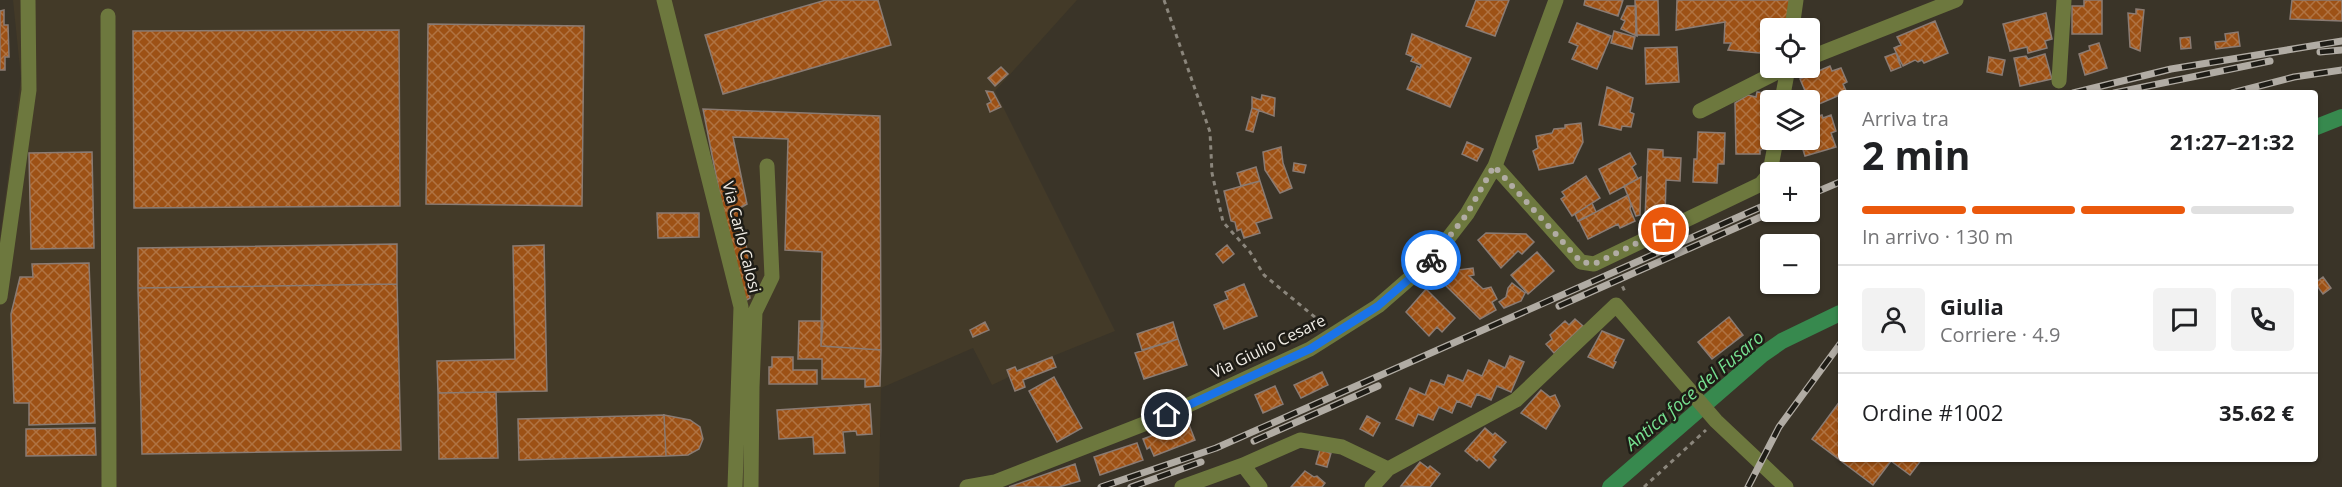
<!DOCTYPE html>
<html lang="it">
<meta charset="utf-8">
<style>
:root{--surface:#fff;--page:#f2f2f2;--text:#202124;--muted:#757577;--line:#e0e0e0;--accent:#ea580c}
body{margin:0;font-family:"Open Sans",sans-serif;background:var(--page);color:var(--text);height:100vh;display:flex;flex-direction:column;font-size:22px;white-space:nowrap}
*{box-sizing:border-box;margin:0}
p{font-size:20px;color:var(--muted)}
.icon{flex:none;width:33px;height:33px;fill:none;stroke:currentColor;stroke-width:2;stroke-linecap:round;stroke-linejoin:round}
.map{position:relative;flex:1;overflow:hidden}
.side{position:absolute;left:1838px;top:90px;width:480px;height:372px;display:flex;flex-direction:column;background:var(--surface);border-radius:6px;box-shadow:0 2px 4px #0004}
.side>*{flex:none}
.fabs{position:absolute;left:1760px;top:18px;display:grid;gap:12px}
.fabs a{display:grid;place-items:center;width:60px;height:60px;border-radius:6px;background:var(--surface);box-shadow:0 2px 4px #0004;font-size:30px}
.pin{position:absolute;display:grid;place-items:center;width:51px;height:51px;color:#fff;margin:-26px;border:3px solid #fff;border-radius:50%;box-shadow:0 2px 6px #0007}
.courier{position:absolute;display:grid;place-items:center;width:60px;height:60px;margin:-30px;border:4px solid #1a73e8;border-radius:50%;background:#fff;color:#222;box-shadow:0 2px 8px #0007}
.headline em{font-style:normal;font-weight:700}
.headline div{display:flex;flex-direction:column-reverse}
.headline{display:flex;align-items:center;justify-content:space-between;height:102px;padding:0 24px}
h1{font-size:39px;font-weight:700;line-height:45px}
.bar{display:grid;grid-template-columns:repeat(4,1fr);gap:9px 6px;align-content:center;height:72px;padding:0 24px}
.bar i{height:8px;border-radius:4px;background:var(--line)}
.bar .active{background:var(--accent)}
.bar p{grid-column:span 4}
.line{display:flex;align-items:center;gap:15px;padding:0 24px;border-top:2px solid var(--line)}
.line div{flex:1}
.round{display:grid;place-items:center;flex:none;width:63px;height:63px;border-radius:6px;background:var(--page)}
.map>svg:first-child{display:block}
.built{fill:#433a28}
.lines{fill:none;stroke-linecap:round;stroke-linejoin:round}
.canal{stroke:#37894e;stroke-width:16}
.building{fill:url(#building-cross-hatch);stroke:#8a7b73;stroke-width:1.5}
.path{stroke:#8b867c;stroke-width:3;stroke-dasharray:4.5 4.5;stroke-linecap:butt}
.minor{stroke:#6d783e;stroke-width:15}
.rail-casing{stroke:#b1aca4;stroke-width:7}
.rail{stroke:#1e1c16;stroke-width:4.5;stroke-dasharray:14;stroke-linecap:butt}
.done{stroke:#b1aca4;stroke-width:6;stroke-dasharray:0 10.8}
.route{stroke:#1a73e8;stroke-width:8}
.labels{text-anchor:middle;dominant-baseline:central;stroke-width:5;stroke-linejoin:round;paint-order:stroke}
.street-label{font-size:16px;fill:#f1ede6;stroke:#1e1c16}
.water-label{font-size:18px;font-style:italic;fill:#76e190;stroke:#1e1c16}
</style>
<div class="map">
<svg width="2342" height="487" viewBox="0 0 2342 487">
<defs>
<pattern id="building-cross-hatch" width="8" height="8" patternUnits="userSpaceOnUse" patternTransform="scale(1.5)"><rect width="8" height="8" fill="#9d5115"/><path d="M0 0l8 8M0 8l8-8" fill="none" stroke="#b07342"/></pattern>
</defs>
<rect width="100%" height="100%" fill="#3a3428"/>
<path class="built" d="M13 0H1077L995 91 1115 331 1053 356 992 385 973 348 881 388 879 487H0V237L21 78Z"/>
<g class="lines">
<path class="canal" d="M2314 128 2342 117
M1610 487 1762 355 1782 341 1840 313"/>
</g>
<path class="building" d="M826 0H878L891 45 723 94 705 35Z
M1476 0H1509L1495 36 1466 26Z
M1585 0H1623L1618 16 1584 5Z
M1635 0H1658L1659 35H1636Z
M1677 0H1791L1788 28H1770V54L1728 50 1731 43H1724L1725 22 1676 30Z
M2084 0H2102V34H2072V6H2084Z
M2292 0H2342V21L2290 19Z
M1627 6H1636L1637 36 1621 29 1625 21 1621 19Z
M2136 9 2144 10 2140 51 2130 47 2128 13 2136 14Z
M4 10V25H8L9 57H5V70H0V11Z
M2046 13 2052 39 2045 41 2047 48 2028 53 2027 47 2010 51 2003 24Z
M1935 21 1948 53 1924 63 1922 60 1918 62 1915 60 1903 66 1894 48 1901 45 1897 37Z
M1577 23 1611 36 1597 69 1572 59 1578 46 1569 42Z
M428 24 584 26 582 206 426 204Z
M399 30 400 206 134 208 133 31Z
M1614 31 1635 37 1632 49 1611 43Z
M2238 32 2240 46 2216 49 2215 42 2226 41 2225 34Z
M1412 34 1471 58 1450 107 1407 89 1417 66 1420 68 1421 65 1411 61 1413 57 1406 54Z
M2190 37 2191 48 2181 49 2180 38Z
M2099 43 2107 68 2085 75 2079 54 2090 50 2089 46Z
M1677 47 1679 82 1646 84 1645 48Z
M1896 53 1901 67 1891 71 1885 57Z
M2045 54 2052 79 2020 86 2014 58 2026 56 2028 59Z
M1989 57 2005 60 2002 75 1987 72Z
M1830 66 1832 71 1841 68 1847 82 1843 84 1847 93H1840V95L1812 107 1800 79Z
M1001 67 1008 74 995 86 988 78Z
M1607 87 1633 98 1630 112 1634 114 1631 127 1622 126 1621 130 1599 125Z
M986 91 993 92 1001 107 990 112 987 104 991 102Z
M1757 92 1772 94 1770 121H1766L1764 149 1760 150V154H1736L1735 103 1748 95 1756 97Z
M1262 95 1275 98 1274 116 1252 108V97L1261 100Z
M1252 108 1259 110 1253 132 1246 130Z
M703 109 880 116 881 350 821 346 822 252 785 250 788 139 733 137 747 204 738 209 755 285 748 287 750 298 741 303Z
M1822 115 1823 118 1831 115 1836 131 1831 133 1836 147 1805 156 1800 140H1809V119Z
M1581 123 1583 142 1573 163 1539 170 1533 151 1538 148 1536 136 1552 133 1554 129 1565 128V125Z
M1698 132 1725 133 1724 164H1718L1717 183 1693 182 1694 159H1697Z
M1467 142 1483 149 1477 161 1462 154Z
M1281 147 1283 163 1292 188 1280 193 1265 170 1263 152Z
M1648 149 1663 150V157L1681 158 1680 181 1666 180 1665 219 1645 218Z
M92 152 94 248 31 249 29 153Z
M1630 153 1636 164 1632 167 1638 179 1610 194 1599 169Z
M1294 163 1306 165 1304 173 1293 171Z
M1256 167 1260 181 1241 186 1237 173Z
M1586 176 1600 198 1572 216 1561 199 1565 196 1562 192Z
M1641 177 1640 215 1636 216 1624 186Z
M1260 181 1272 218 1256 223 1260 233 1244 238 1241 229 1237 231 1235 222 1231 221 1224 191Z
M1628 195 1631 205 1630 209 1635 221 1620 228 1618 224 1588 239 1579 221Z
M1592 203 1596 212 1578 221 1575 214Z
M657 213H699V237L658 238Z
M1486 233 1526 234 1534 242 1522 254 1518 251 1501 268 1478 240Z
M397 244V284L138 288V248Z
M544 245 547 391 438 393 437 361 515 359 513 246Z
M1227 245 1234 254 1223 263 1216 254Z
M1537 252 1554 271 1528 294 1511 275Z
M89 263 95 423 29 425V403H14L11 314 20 277H33L32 264Z
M1473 268 1474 275 1469 276 1483 289 1491 287 1497 299 1492 302 1496 310 1480 319 1440 280 1451 271Z
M2323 277 2331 288 2323 294 2315 283Z
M1512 283 1525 293 1521 301 1504 308 1499 302 1506 297 1508 288Z
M397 284 401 450 142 454 138 288Z
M1244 284 1257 316 1224 329 1214 305 1228 299 1225 292Z
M1426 289 1455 318 1442 332 1437 327 1429 336 1406 312Z
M1729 317 1743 335 1712 359 1698 342Z
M1575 319 1583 326 1554 353 1546 344 1552 339 1550 335 1565 321 1569 325Z
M799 321H823L821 346 881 350 880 386 865 387V379H822V359H798Z
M985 322 989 330 973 337 970 330Z
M1173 322 1178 339 1142 350 1137 334Z
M1602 331 1624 340 1614 361 1616 362 1613 368 1588 357Z
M1178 339 1187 365 1144 379 1135 353Z
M1510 356 1524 362 1511 392 1497 386 1491 400 1477 394 1471 407 1457 401 1452 413 1439 407 1433 420 1418 414 1413 426 1396 419 1410 388 1425 395 1431 380 1444 385 1448 375 1463 381 1468 370 1482 376 1489 360 1505 368Z
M772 357H793V370H817V384H769V367H772Z
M1052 357 1056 367 1023 380 1025 387 1015 391 1007 370 1015 367 1017 371Z
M1322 372 1328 385 1301 398 1294 385Z
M1054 377 1082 428 1057 442 1029 391Z
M1275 386 1283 404 1263 413 1255 395Z
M1541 390 1550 397 1555 395 1560 406 1546 429 1521 413Z
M496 392 498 458 439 459 438 393Z
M1840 401V459H1922L1910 475 1891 461 1873 485 1812 439Z
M870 404 872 434 857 435 856 431 843 432 845 453 814 454 813 437 779 439 777 410Z
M664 415 690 420 700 427 703 439 699 449 688 455 666 456Z
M664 415 666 456 519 460 518 419Z
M1367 416 1380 423 1373 436 1360 429Z
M1188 422 1195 440 1154 456 1150 447 1147 449 1143 439Z
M95 428 96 455 26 456V429Z
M1485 428 1493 435 1495 433 1506 442 1493 457 1496 460 1489 468 1479 459 1477 461 1465 451Z
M1137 443 1143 460 1100 475 1094 457Z
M1320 450 1331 453 1327 467 1316 464Z
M1420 462 1428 468 1430 466 1440 474 1430 487 1401 486Z
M1075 464 1080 481 1059 487H1009Z
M1305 471 1314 477 1317 476 1325 483 1322 487H1291Z"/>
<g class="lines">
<path class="path" d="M1164 0 1210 132 1212 173 1223 222 1250 252 1264 275 1322 323
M1615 270 1625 292
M1644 487 1706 430"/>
<path class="minor" d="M664 0 741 307 735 487
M108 16 109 487
M1792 28 1796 0
M1809 58 1956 0
M2059 81 2064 0
M1782 100 1788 68
M1700 111 1785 68
M1495 166 1581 262 1594 264 1761 184 1770 173
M1770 172 1776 140
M0 297 29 90 28 0
M1243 465 1260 487
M751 487 752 387 755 312 772 277 767 166
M967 487 995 482 1167 415 1310 349 1378 306 1432 259 1467 214 1495 166 1556 0
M1182 487 1243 465 1300 440 1342 447 1388 469
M1372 487 1388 469 1516 400 1616 305 1716 421 1786 487"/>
<defs>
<path id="rail" d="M2320 52 2342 50
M2073 93 2171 69 2342 41
M2114 93 2270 61
M2232 93 2294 77 2342 70
M1809 195 1840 182
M1559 306 1765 215
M1254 441 1378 386
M1101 487 1216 448 1770 203
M1131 487 1201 462
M1748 487 1779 427 1840 344"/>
</defs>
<use href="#rail" class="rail-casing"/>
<use href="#rail" class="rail"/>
</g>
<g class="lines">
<path class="done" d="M1431 260 1467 214 1494 166 1581 262 1594 264 1664 230"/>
<path class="route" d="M1167 415 1310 349 1378 306 1431 260"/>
</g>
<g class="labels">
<g class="street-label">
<text transform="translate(742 237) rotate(76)">Via Carlo Calosi</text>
<text transform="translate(1268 346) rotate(-26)">Via Giulio Cesare</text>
</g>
<g class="water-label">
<text transform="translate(1694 390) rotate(-40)">Antica foce del Fusaro</text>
</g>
</g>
</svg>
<div class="fabs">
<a><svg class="icon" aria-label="locate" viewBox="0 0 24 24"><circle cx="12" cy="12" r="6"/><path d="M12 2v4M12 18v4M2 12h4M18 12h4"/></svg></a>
<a><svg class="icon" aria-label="layers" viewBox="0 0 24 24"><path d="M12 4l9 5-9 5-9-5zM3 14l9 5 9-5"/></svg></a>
<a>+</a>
<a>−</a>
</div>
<div class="pin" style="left:1664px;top:230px;background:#ea580c"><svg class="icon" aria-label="bag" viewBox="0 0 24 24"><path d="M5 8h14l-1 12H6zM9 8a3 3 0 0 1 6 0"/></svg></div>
<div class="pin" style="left:1167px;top:415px;background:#1f2937"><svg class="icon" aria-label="home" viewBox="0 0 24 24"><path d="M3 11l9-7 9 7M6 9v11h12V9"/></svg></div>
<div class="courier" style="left:1431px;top:260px"><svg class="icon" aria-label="bike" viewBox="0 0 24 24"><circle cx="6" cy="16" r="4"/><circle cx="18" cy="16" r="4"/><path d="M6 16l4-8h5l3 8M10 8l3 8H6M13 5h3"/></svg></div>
<section class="side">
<div class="headline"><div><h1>2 min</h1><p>Arriva tra</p></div><em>21:27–21:32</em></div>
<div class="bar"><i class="active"></i><i class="active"></i><i class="active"></i><i></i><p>In arrivo · 130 m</p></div>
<div class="line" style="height:108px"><a class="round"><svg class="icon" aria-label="person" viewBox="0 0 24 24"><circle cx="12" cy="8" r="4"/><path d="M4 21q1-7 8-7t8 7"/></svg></a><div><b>Giulia</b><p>Corriere · 4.9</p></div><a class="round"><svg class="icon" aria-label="chat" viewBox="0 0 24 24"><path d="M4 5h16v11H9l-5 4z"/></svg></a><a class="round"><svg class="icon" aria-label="phone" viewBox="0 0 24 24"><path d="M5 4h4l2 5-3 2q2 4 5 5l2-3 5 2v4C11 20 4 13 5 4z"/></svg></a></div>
<div class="line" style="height:78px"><div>Ordine #1002</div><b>35.62 €</b></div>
</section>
</div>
